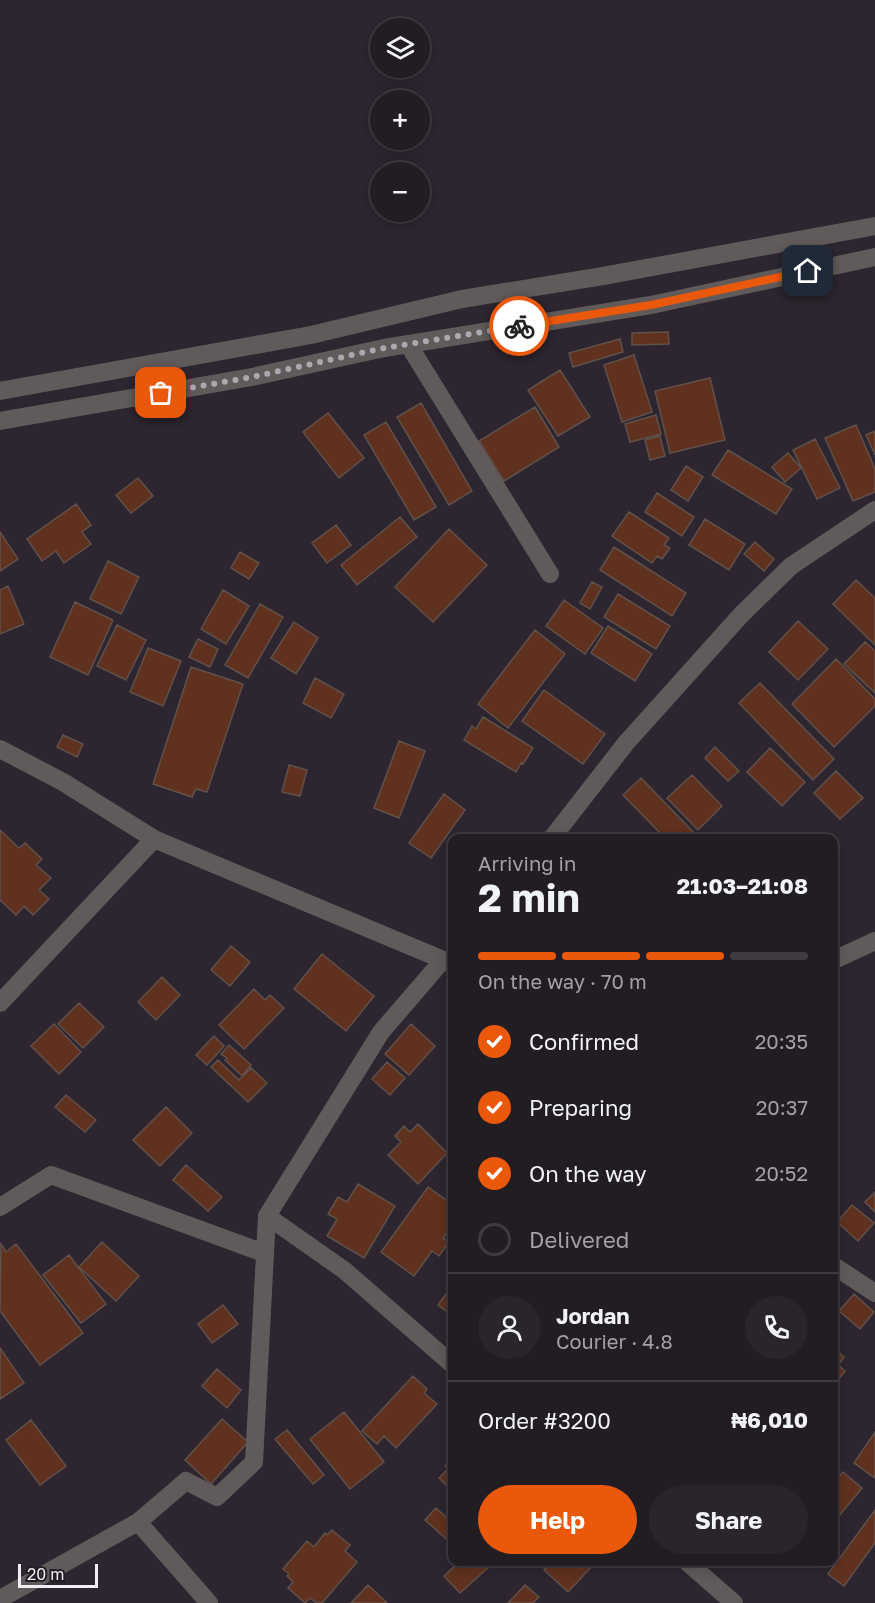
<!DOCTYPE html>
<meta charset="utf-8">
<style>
:root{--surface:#221c23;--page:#2a252b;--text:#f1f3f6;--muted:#a2a1a6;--line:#3f3a41;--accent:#ea580c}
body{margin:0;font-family:"Golos Text",sans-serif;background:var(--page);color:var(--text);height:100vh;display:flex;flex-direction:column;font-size:22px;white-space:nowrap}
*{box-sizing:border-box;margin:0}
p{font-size:20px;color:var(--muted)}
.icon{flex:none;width:33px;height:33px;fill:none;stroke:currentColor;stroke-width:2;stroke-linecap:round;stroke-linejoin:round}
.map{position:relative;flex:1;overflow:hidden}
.sheet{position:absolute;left:448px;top:834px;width:390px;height:732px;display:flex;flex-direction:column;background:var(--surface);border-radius:12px;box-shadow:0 3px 15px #0003,0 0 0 2px var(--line)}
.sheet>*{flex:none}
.fabs{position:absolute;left:370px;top:18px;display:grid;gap:12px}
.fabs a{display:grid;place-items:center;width:60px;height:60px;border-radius:50%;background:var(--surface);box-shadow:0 3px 15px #0003,0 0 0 2px var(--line);font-size:30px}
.scale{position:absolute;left:18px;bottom:15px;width:80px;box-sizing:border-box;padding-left:6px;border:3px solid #f2edf4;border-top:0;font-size:16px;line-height:21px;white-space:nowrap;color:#f2edf4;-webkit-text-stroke:4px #231c25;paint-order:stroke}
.pin{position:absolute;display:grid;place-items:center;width:51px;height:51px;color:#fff;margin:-26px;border-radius:12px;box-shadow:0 3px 9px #0006}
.courier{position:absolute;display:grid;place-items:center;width:60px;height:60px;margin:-30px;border:4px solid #ea580c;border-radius:50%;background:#fff;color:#222;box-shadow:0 2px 8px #0007}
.headline em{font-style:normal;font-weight:700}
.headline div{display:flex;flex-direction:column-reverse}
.headline{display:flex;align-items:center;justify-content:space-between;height:102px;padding:0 30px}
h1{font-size:39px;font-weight:700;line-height:45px}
.bar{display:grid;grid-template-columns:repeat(4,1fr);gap:9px 6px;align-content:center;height:72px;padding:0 30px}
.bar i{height:8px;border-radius:4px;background:var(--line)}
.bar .current{background:var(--accent)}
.bar p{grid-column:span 4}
.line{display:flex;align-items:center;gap:15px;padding:0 30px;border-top:2px solid var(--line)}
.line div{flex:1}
.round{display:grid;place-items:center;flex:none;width:63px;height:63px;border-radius:32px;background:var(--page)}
ol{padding:0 30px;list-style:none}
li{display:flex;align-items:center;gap:18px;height:66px}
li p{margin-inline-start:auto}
li .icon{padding:6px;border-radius:50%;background:var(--accent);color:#fff;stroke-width:4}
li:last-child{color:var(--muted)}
li i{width:33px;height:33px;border:3px solid var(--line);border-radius:50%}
.cta{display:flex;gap:12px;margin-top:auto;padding:12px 30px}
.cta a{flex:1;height:69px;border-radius:36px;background:var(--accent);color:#fff;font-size:24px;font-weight:700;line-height:69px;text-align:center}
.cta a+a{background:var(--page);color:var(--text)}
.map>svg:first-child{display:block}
.building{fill:#60311e;stroke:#60514b;stroke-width:1.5}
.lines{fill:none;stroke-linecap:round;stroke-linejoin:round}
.street{stroke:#615a5b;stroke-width:18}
.done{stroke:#ada7af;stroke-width:6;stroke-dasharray:0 10.8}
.route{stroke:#ea580c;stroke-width:8}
</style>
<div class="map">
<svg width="875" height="1603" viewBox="0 0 875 1603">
<rect width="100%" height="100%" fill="#2d252f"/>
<path class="building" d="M668 332 669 344 632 345V333Z
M620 339 623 352 573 367 569 353Z
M634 355 652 412 622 422 604 365Z
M560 370 590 417 558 436 528 390Z
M710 378 725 440 670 453 655 391Z
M421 403 472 491 449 505 397 417Z
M535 407 559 447 504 481 479 441Z
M328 413 364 458 339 478 303 432Z
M656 415 661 434 630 442 625 424Z
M386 422 436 507 414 520 364 435Z
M856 425 875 469V492L853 501 825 438Z
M875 431V455L866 435Z
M660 436 665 456 650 460 645 440Z
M815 439 840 488 817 499 793 450Z
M728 450 792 489 776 514 712 475Z
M788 453 801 468 785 482 772 467Z
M686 466 703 477 688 501 671 490Z
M138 478 153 496 131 513 116 495Z
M657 493 694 517 682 536 645 512Z
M76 504 91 525 82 532 91 544 64 563 56 551 42 561 27 539Z
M629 512 669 538 664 545 670 548 662 559 657 556 652 563 612 536Z
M400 517 417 537 357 585 341 565Z
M705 519 745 544 729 570 689 545Z
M336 525 351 545 327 563 312 543Z
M449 529 487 565 433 622 395 587Z
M0 532 18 559 0 571Z
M755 542 774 559 764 571 744 554Z
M614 547 686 593 672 616 600 570Z
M240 552 259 563 249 579 231 568Z
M108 561 139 577 121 614 90 599Z
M856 580 875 598V645L833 604Z
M592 582 602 587 590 609 580 603Z
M8 586 24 624 0 634V590Z
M223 590 249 606 226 644 201 629Z
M618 594 670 626 656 649 604 617Z
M564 600 603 628 585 654 546 626Z
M75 602 113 620 88 675 50 657Z
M260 604 283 617 248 678 225 665Z
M798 621 828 649 798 680 769 652Z
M294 622 318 638 296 674 271 658Z
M117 625 146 640 126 680 97 666Z
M608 626 652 654 635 681 591 653Z
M535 630 565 654 508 728 478 704Z
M198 639 218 649 210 667 189 657Z
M865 642 875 651V693L844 664Z
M148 648 181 661 163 706 130 692Z
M836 659 875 699V706L834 747 792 704Z
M191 667 243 684 207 792 196 789 192 797 153 784Z
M315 678 344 694 331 718 303 703Z
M760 683 834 759 813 780 739 703Z
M544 690 605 734 583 764 522 721Z
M483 717 533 748 523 764 521 763 516 772 464 740 472 726 476 729Z
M63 735 83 744 77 757 57 747Z
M399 741 425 751 399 818 374 808Z
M715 747 739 771 728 781 705 758Z
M770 748 805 782 782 806 747 772Z
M289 765 307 770 300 796 282 792Z
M836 771 863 798 840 819 814 793Z
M692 775 722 806 698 830 667 798Z
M641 778 699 838H665L623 795Z
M444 794 465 810 431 858 409 843Z
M0 830 19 848 25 843 42 859 36 865 51 878 39 890 49 899 33 915 24 906 16 915 0 900Z
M231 946 250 962 230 986 211 970Z
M322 954 374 996 346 1031 294 989Z
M162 977 180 995 156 1020 138 1002Z
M254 989 265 1000 270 995 284 1008 244 1049 219 1025Z
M79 1003 104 1027 83 1048 58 1024Z
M54 1024 81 1052 59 1074 31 1046Z
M411 1024 435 1046 409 1075 385 1054Z
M214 1036 224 1046 207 1065 196 1055Z
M229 1045 251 1065 242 1076 225 1060 227 1058 221 1054Z
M218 1060 239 1080 251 1068 267 1083 248 1102 211 1067Z
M387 1062 405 1078 390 1095 372 1079Z
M66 1095 96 1120 85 1132 55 1107Z
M166 1107 192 1133 160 1166 133 1140Z
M418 1124 447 1153 418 1184 388 1155 401 1142 395 1136 404 1126 410 1132Z
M186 1165 222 1197 208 1211 173 1180Z
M358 1184 395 1206 364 1258 327 1236 337 1219 328 1214 338 1197 347 1202Z
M428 1187 453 1205V1223L443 1238 449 1242 439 1256 432 1251 414 1276 381 1252Z
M875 1192V1212L865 1202Z
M852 1205 874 1223 858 1241 837 1222Z
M102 1242 139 1276 116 1301 79 1267Z
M1 1244 6 1252 16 1244 83 1333 40 1365 0 1311Z
M69 1255 106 1304 81 1323 43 1275Z
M453 1284V1316L438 1305Z
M854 1294 874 1312 860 1329 839 1311Z
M223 1305 238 1324 212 1343 198 1324Z
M0 1348 24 1383 0 1399Z
M834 1348 844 1357 838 1365 845 1371 834 1385Z
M217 1369 241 1390 227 1408 202 1386Z
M413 1376 427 1389 424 1393 437 1404 396 1448 384 1436 377 1444 362 1431Z
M344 1412 384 1462 350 1489 310 1439Z
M222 1419 248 1442 211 1484 185 1460Z
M31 1420 66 1466 40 1485 6 1440Z
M287 1430 324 1475 313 1484 275 1439Z
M875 1432V1478L854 1463Z
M453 1458V1492L439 1478 448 1469 445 1466Z
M843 1472 862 1488 834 1522V1482Z
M436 1508 453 1523V1545L425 1520Z
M875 1510V1543L844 1586 828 1574Z
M332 1530 350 1545 345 1551 357 1562 322 1603H317L310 1598 305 1603 288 1588 293 1582 287 1576 289 1574 283 1569 307 1541 314 1547 325 1533 327 1535Z
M459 1562H486L490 1566 460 1593 444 1576Z
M552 1562H596L568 1592 544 1570Z
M368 1585 387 1603H351Z
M525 1585 539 1597 533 1603H508Z"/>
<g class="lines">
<path class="street" d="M408 344 550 574
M0 391 311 335 462 299 603 276 875 226
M0 421 252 377 384 348 651 305 875 257
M0 749 63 782 154 839 0 1003
M552 838 626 743 741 615 791 566 875 510
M154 839 453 964
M443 960 381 1032 267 1216 344 1270 453 1365
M834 960 875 941
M0 1207 51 1175 264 1253
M834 1266 875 1293
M687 1562 734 1603
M0 1599 138 1522
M209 1603 138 1522 186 1481 217 1497 254 1462 267 1216"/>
</g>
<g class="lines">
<path class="done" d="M161 393 252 377 384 348 519 326"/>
<path class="route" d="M519 326 651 305 808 271"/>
</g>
</svg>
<div class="fabs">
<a><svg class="icon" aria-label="layers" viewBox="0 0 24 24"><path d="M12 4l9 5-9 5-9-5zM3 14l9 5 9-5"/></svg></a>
<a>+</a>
<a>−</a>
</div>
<div class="scale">20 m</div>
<div class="pin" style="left:161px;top:393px;background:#ea580c"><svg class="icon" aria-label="bag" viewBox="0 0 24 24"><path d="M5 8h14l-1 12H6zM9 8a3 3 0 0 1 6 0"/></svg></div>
<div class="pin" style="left:808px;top:271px;background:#1f2937"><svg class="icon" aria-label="home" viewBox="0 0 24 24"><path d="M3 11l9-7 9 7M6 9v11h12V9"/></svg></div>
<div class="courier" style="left:519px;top:326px"><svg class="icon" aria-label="bike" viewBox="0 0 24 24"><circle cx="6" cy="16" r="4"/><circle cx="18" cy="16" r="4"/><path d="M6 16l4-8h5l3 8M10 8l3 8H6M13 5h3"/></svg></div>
<section class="sheet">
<div class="headline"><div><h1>2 min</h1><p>Arriving in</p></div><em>21:03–21:08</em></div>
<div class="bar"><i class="current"></i><i class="current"></i><i class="current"></i><i></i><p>On the way · 70 m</p></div>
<ol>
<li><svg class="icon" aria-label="check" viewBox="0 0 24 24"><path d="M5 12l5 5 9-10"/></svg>Confirmed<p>20:35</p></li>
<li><svg class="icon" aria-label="check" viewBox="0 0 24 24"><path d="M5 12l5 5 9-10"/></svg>Preparing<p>20:37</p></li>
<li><svg class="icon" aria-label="check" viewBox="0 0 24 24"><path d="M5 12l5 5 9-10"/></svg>On the way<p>20:52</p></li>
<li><i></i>Delivered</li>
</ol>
<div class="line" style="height:108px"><a class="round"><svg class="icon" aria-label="person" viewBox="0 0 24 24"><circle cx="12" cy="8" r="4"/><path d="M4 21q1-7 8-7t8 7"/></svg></a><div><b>Jordan</b><p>Courier · 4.8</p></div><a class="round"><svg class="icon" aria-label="phone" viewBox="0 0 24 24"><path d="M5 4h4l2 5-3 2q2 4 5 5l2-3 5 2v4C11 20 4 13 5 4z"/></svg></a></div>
<div class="line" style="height:78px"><div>Order #3200</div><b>₦6,010</b></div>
<div class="cta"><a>Help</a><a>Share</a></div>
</section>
</div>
